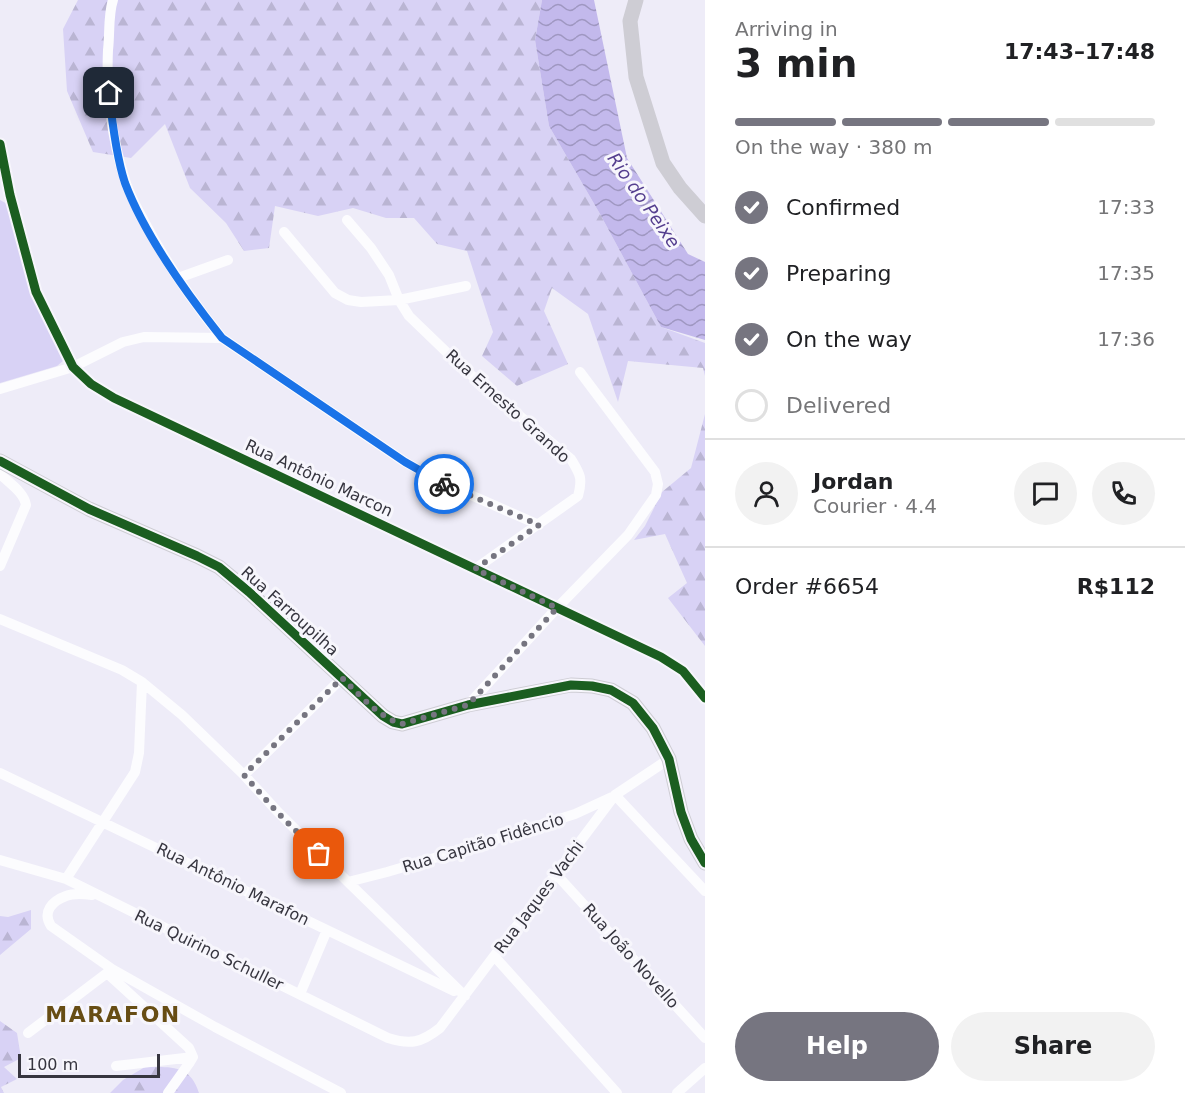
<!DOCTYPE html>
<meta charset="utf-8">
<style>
:root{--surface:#fff;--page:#f2f2f2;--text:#202124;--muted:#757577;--line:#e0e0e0;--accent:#767580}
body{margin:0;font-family:"DejaVu Sans",sans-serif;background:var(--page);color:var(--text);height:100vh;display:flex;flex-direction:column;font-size:22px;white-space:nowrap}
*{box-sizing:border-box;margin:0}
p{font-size:20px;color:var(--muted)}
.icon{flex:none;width:33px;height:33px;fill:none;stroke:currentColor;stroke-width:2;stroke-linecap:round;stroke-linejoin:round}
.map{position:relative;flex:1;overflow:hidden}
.side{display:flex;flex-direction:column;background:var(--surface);width:480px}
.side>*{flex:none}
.scale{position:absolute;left:18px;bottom:15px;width:142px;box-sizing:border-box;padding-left:6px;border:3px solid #36353f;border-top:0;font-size:16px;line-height:21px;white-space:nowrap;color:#36353f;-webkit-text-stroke:4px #f7f6fc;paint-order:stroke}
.pin{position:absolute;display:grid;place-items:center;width:51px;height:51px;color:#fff;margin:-26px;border-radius:12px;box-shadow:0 3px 9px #0006}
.courier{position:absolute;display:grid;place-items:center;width:60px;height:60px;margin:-30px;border:4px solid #1a73e8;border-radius:50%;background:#fff;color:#222;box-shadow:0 2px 8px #0007}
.overview em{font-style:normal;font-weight:700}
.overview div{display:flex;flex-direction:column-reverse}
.overview{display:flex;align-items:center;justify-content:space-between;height:102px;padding:0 30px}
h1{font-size:39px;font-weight:700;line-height:45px}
.bar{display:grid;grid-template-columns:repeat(4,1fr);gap:9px 6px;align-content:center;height:72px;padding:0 30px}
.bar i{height:8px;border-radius:4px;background:var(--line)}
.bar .current{background:var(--accent)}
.bar p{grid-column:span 4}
.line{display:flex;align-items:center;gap:15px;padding:0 30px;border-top:2px solid var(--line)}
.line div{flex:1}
.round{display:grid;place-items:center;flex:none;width:63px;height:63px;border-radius:32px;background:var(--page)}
ol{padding:0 30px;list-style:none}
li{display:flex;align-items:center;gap:18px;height:66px}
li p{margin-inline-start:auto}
li .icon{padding:6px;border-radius:50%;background:var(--accent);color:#fff;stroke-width:4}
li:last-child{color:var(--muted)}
li i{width:33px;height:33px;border:3px solid var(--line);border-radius:50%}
.action{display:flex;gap:12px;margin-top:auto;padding:12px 30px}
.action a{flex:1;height:69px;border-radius:36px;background:var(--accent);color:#fff;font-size:24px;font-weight:700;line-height:69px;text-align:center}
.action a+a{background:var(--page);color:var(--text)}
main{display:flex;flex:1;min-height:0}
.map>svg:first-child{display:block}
.forest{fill:url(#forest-firs)}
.green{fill:#d8d2f5}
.water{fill:url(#water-waves)}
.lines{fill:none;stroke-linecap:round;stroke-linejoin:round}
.street{stroke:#fcfcfe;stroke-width:10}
.secondary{stroke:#cecdd4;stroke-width:15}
.cycleway-casing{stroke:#f7f6fc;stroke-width:13}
.cycleway{stroke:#1b5e20;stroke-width:9}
.done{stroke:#767580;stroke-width:6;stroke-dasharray:0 10.8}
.route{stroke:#1a73e8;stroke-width:8}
.labels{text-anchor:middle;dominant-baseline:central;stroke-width:6;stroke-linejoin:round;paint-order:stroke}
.street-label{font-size:16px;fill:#36353f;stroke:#f7f6fc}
.water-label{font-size:18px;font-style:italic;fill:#553f8f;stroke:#f7f6fc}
.district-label{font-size:22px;font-weight:bold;letter-spacing:1.5px;fill:#674d14;stroke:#f7f6fc}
</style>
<main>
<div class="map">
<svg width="705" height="1093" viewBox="0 0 705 1093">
<defs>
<pattern id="forest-firs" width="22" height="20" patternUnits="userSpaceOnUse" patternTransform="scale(1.5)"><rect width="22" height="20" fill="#d8d2f5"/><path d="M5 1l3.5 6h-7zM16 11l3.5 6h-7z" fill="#bab5d3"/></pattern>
<pattern id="water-waves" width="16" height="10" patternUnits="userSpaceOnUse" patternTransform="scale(1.5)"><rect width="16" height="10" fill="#c3b9ec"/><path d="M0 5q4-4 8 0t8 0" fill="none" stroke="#9f97c1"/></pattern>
</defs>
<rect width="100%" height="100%" fill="#eeecf8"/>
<path class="forest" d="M78 0H542L535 40 549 126 600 214 661 327 705 343V376L703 368 628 361 618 402 588 314 552 288 544 311 568 364 517 386 482 356 493 332 467 251 437 244 414 218H386L353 208 318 216 275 206 269 248 244 251 226 223 190 188 165 124 131 158 93 152 67 91 63 29Z
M705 414V646L668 598 687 583 665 534 634 540 645 526 662 492 691 468Z
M31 910V929L0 955V916L8 917Z
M0 1021 17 1033 21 1058 4 1067 17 1079 1 1087 4 1093H0Z
M145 1067C171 1067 190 1064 199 1093H110L123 1080Z"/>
<path class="green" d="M0 200 9 205 64 360 57 366 0 383Z"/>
<path class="water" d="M542 0H594L627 158 688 254 705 262V340L661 327 600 214 549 126 535 40Z"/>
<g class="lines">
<path class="street" d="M113 0C108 15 110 34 108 50 106 92 112 140 125 180 129 194 137 208 144 221 166 263 193 302 222 338L405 462 439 481 539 525
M0 144 10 195 36 292 73 367 91 384 114 398 661 657 683 671 705 698
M347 220 371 248 389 275 399 300 409 316 464 369 571 459C580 474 583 478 578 496L475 569
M284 232 335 293 348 300 361 302 399 300 466 286
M178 278 228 260
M0 389 73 367 123 342 144 337 222 338
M0 474C9 483 24 492 26 505L0 566
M0 619 122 670 142 682 182 715 244 775 277 811 348 882 465 996
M468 705 557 608 628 535 656 495 658 484 655 472 580 372
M0 773 454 991
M244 775 342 678
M615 795 705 891
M0 860 66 879 388 1038C410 1045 421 1043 440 1028L615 795 669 759
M556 874 705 1038
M66 879 135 772 139 753 142 682
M348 882 387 872 458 851 575 814 612 797
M92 895C84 894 74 893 66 896 52 901 42 912 51 926L112 969 215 1027 341 1093
M495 957 617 1093
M107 973 189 1048 193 1057
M300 994 327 930
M28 1033 111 970
M116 1066 193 1057
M168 1093 190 1062 193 1057
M677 1093 705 1068"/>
<path class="secondary" d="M636 0 630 21 636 77 663 163 680 188 705 216
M0 461 89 509 197 556 219 567 249 592 383 716 393 722 402 724 468 705 571 685 592 686 611 690 633 703 653 728 669 759 681 812 691 839 705 863"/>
<defs>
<path id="cycleway" d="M0 144 10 195 36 292 73 367 91 384 114 398 661 657 683 671 705 698
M0 461 89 509 197 556 219 567 249 592 383 716 393 722 402 724 468 705 571 685 592 686 611 690 633 703 653 728 669 759 681 812 691 839 705 863"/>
</defs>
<use href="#cycleway" class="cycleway-casing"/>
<use href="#cycleway" class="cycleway"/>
</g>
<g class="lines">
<path class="done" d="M319 854 277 812 244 775 342 678C360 695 378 717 402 724L468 705 557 608 475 569 539 525 444 484"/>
<path class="route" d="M109 93C112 121 116 156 125 183 145 236 187 294 222 338L405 462 444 484"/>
</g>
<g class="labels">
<g class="street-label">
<text transform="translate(508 406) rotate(42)">Rua Ernesto Grando</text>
<text transform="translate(319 478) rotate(25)">Rua Antônio Marcon</text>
<text transform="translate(290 611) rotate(42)">Rua Farroupilha</text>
<text transform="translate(483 843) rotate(-17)">Rua Capitão Fidêncio</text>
<text transform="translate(233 884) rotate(26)">Rua Antônio Marafon</text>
<text transform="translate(539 897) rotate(-53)">Rua Jaques Vachi</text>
<text transform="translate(209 950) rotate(26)">Rua Quirino Schuller</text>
<text transform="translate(631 956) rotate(48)">Rua João Novello</text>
</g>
<g class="water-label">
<text transform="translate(644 200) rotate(55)">Rio do Peixe</text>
</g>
<g class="district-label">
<text x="113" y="1014">MARAFON</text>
</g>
</g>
</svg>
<div class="scale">100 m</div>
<div class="pin" style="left:319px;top:854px;background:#ea580c"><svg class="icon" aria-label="bag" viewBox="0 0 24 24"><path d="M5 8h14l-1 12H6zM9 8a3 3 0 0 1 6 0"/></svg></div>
<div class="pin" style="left:109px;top:93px;background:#1f2937"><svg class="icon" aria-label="home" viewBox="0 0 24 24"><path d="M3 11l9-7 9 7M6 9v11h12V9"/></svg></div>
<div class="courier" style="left:444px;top:484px"><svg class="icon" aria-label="bike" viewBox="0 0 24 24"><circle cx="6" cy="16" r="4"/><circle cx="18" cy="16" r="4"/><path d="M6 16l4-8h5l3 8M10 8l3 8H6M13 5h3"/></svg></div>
</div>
<section class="side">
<div class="overview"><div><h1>3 min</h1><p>Arriving in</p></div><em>17:43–17:48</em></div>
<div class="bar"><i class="current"></i><i class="current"></i><i class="current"></i><i></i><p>On the way · 380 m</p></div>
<ol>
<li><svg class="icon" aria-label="check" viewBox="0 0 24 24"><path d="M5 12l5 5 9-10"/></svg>Confirmed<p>17:33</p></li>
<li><svg class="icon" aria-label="check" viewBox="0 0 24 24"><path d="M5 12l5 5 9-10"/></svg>Preparing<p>17:35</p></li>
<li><svg class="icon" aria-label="check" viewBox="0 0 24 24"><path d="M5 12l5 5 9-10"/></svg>On the way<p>17:36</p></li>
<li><i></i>Delivered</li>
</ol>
<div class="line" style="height:108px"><a class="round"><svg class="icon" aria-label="person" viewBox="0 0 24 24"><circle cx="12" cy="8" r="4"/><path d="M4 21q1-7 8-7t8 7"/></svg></a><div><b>Jordan</b><p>Courier · 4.4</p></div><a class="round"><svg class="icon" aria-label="chat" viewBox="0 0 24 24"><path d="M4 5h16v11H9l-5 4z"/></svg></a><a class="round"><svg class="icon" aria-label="phone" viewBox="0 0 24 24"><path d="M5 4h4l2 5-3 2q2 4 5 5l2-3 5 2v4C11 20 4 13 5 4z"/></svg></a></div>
<div class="line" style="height:78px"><div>Order #6654</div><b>R$112</b></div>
<div class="action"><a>Help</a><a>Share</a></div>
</section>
</main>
